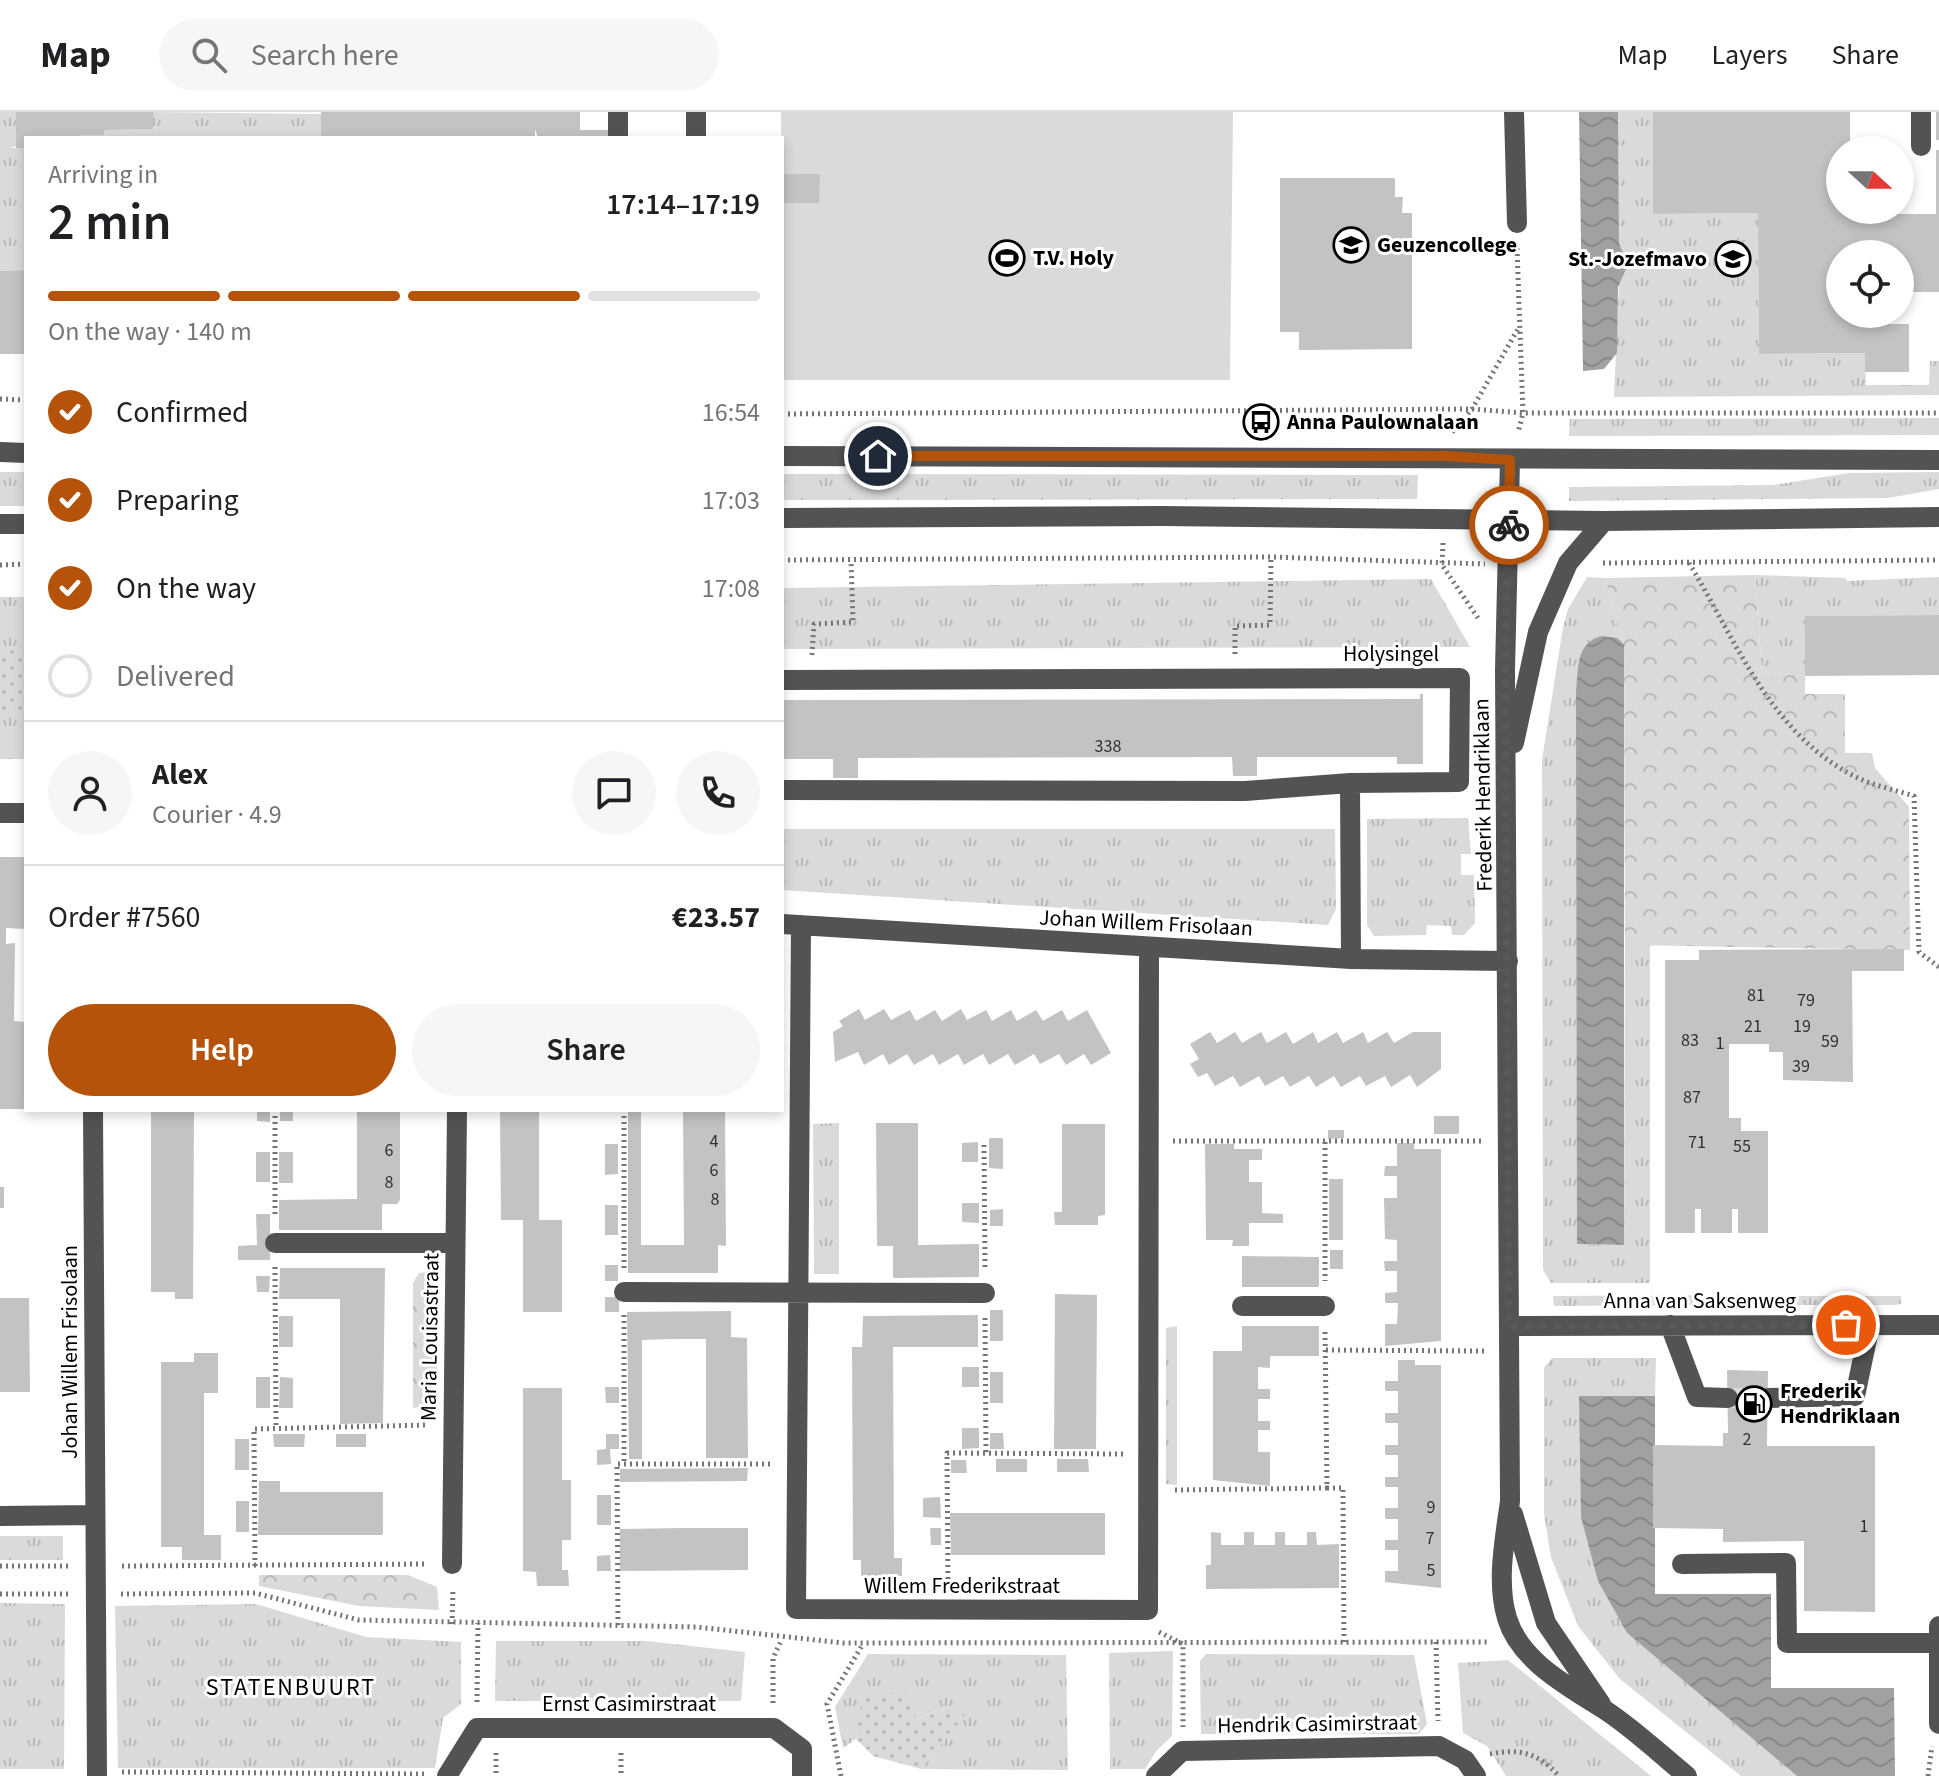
<!DOCTYPE html>
<meta charset="utf-8">
<style>
:root{--surface:#fff;--page:#f6f6f6;--text:#202124;--muted:#757577;--line:#e0e0e0;--accent:#b45309}
body{margin:0;font-family:"Source Sans 3",sans-serif;background:var(--page);color:var(--text);height:100vh;display:flex;flex-direction:column;font-size:30px;white-space:nowrap}
*{box-sizing:border-box;margin:0}
p{font-size:26px;color:var(--muted)}
.icon{flex:none;width:44px;height:44px;fill:none;stroke:currentColor;stroke-width:2;stroke-linecap:round;stroke-linejoin:round}
.map{position:relative;flex:1;overflow:hidden}
.panel{position:absolute;left:24px;top:24px;width:760px;height:976px;display:flex;flex-direction:column;background:var(--surface);border-radius:0px;box-shadow:0 4px 12px #0003}
.panel>*{flex:none}
.needle{width:52px;rotate:111deg}
.fabs{position:absolute;left:1826px;top:24px;display:grid;gap:16px}
.fabs a{display:grid;place-items:center;width:88px;height:88px;border-radius:50%;background:var(--surface);box-shadow:0 4px 12px #0003;font-size:40px}
.pin{position:absolute;display:grid;place-items:center;width:68px;height:68px;color:#fff;margin:-34px;border:4px solid #fff;border-radius:50%;box-shadow:0 2px 8px #0007}
.courier{position:absolute;display:grid;place-items:center;width:80px;height:80px;margin:-40px;border:6px solid #b45309;border-radius:50%;background:#fff;color:#222;box-shadow:0 2px 10px #0007}
.overview em{font-style:normal;font-weight:600}
.overview div{display:flex;flex-direction:column-reverse}
.overview{display:flex;align-items:center;justify-content:space-between;height:136px;padding:0 24px}
h1{font-size:52px;font-weight:600;line-height:60px}
.bar{display:grid;grid-template-columns:repeat(4,1fr);gap:12px 8px;align-content:center;height:96px;padding:0 24px}
.bar i{height:10px;border-radius:6px;background:var(--line)}
.bar .selected{background:var(--accent)}
.bar p{grid-column:span 4}
.line{display:flex;align-items:center;gap:20px;padding:0 24px;border-top:2px solid var(--line)}
.line div{flex:1}
.round{display:grid;place-items:center;flex:none;width:84px;height:84px;border-radius:42px;background:var(--page)}
ol{padding:0 24px;list-style:none}
li{display:flex;align-items:center;gap:24px;height:88px}
li p{margin-inline-start:auto}
li .icon{padding:8px;border-radius:50%;background:var(--accent);color:#fff;stroke-width:4}
li:last-child{color:var(--muted)}
li i{width:44px;height:44px;border:4px solid var(--line);border-radius:50%}
.cta{display:flex;gap:16px;margin-top:auto;padding:16px 24px}
.cta a{flex:1;height:92px;border-radius:48px;background:var(--accent);color:#fff;font-size:32px;font-weight:600;line-height:92px;text-align:center}
.cta a+a{background:var(--page);color:var(--text)}
header{display:flex;align-items:center;gap:48px;box-sizing:border-box;height:112px;padding:0 40px;background:var(--surface);border-bottom:2px solid var(--line)}
header strong{font-size:38px}
nav{display:flex;gap:44px;margin-inline-start:auto;font-size:28px}
.search{width:560px;height:72px;background:var(--page);display:flex;align-items:center;gap:20px;box-sizing:border-box;padding:0 28px;border-radius:44px;color:var(--muted);font-size:30px}
.map>svg:first-child{display:block}
.grass{fill:url(#grass-tufts)}
.forest{fill:url(#forest-crowns)}
.park{fill:url(#park-dots)}
.pitch{fill:#dadada}
.water{fill:url(#water-waves)}
.building{fill:#c3c3c3}
.lines{fill:none;stroke-linecap:round;stroke-linejoin:round}
.minor-tunnel{stroke:#d9d9d9;stroke-width:20;stroke-dasharray:20 10;stroke-linecap:butt}
.path{stroke:#757575;stroke-width:5;stroke-dasharray:2 4;stroke-linecap:butt}
.minor{stroke:#535353;stroke-width:20}
.done{stroke:#595959;stroke-width:8;stroke-dasharray:0 14.4}
.route{stroke:#b45309;stroke-width:10}
.labels{text-anchor:middle;dominant-baseline:central;stroke-width:6;stroke-linejoin:round;paint-order:stroke}
.number-label{font-size:18px;fill:#313131}
.poi-label{font-size:22px;font-weight:bold;fill:#000;stroke:#fff;text-anchor:start}
.street-label{font-size:22px;fill:#000;stroke:#fff}
.neighbourhood-label{font-size:24px;letter-spacing:2px;fill:#000;stroke:#fff}
</style>
<header>
<strong>Map</strong>
<div class="search"><svg class="icon" aria-label="search" viewBox="0 0 24 24"><circle cx="10" cy="10" r="6"/><path d="M15 15l6 6"/></svg>Search here</div>
<nav><a>Map</a><a>Layers</a><a>Share</a></nav>
</header>
<div class="map">
<svg width="1939" height="1664" viewBox="0 0 1939 1664">
<defs>
<pattern id="grass-tufts" width="24" height="20" patternUnits="userSpaceOnUse" patternTransform="scale(2)"><rect width="24" height="20" fill="#dadada"/><path d="M3 7l-1-3M5 7V3M7 7l1-3M15 17l-1-3M17 17v-4M19 17l1-3" fill="none" stroke="#b9b9b9"/></pattern>
<pattern id="forest-crowns" width="20" height="18" patternUnits="userSpaceOnUse" patternTransform="scale(2)"><rect width="20" height="18" fill="#dadada"/><path d="M2 6a3 3 0 1 1 6 0M12 15a3 3 0 1 1 6 0" fill="none" stroke="#b9b9b9"/></pattern>
<pattern id="park-dots" width="8" height="8" patternUnits="userSpaceOnUse" patternTransform="scale(2)"><rect width="8" height="8" fill="#dadada"/><path d="M2 2h.1M6 6h.1" fill="none" stroke="#b9b9b9" stroke-width="1.8" stroke-linecap="round"/></pattern>
<pattern id="water-waves" width="16" height="10" patternUnits="userSpaceOnUse" patternTransform="scale(2)"><rect width="16" height="10" fill="#a1a1a1"/><path d="M0 5q4-4 8 0t8 0" fill="none" stroke="#898989"/></pattern>
</defs>
<rect width="100%" height="100%" fill="#fff"/>
<path class="grass" d="M0 0H16V34L10 36H26V158L0 159Z
M153 0 321 2V26H80V23H104V18L152 17Z
M1618 0H1653V102L1758 101 1759 242 1865 241 1866 273H1929L1930 249H1939V283L1614 285 1619 172 1628 153 1619 131Z
M1939 306V323L1569 324 1570 307Z
M0 360H26V394H0Z
M1939 360V377L1888 386 1569 389V375L1773 373 1849 361Z
M782 362 1418 363 1417 387 782 388Z
M1755 463 1846 466 1847 469 1939 465V503L1805 504V564L1762 560Z
M1587 465 1605 466 1624 532 1617 526 1578 1132 1624 1133 1625 833H1650V1171H1551L1543 1158 1542 648 1563 515 1568 497Z
M1431 467 1470 535 782 537V476Z
M0 485H26V647H0Z
M1468 706 1471 742H1461V763H1474L1475 811 1464 823H1452L1451 814 1427 813 1426 823 1374 824 1367 813V707Z
M782 717H1335L1336 797 1328 813 782 778Z
M839 1011V1162H814L813 1012Z
M1752 1183 1751 1193 1554 1194 1553 1184Z
M1775 1184H1901V1192L1894 1193H1774Z
M1177 1214V1373L1166 1372V1216Z
M1552 1246H1656L1655 1284H1579L1627 1521 1797 1664H1741L1620 1567 1578 1514 1551 1445 1544 1402V1256Z
M0 1424H63V1448H0Z
M0 1491 65 1492 64 1657H0Z
M256 1492 366 1525 461 1530V1592L443 1606 435 1656H118L115 1494Z
M496 1529H646L745 1540 741 1589H495Z
M1173 1539 1172 1624 1157 1638 1145 1657H1110L1109 1541Z
M868 1542 1066 1543 1068 1658 921 1657 965 1602 949 1595 916 1606 863 1587 856 1627 843 1636 835 1595Z
M1206 1542 1414 1543 1427 1612 1419 1622H1310L1309 1610 1293 1611V1622H1201L1200 1549Z
M1508 1548 1651 1664H1506L1487 1634 1463 1621 1458 1551Z"/>
<path class="forest" d="M1755 463 1762 560 1805 564V582H1845V641H1872L1875 656 1909 695 1910 838 1625 833 1624 532 1605 466Z
M437 1158V1293L413 1296V1171L419 1161Z
M259 1463H408L437 1475 439 1498 359 1494 259 1474Z"/>
<path class="park" d="M0 537 26 538V601L0 600Z
M906 1578 916 1606 949 1595 966 1601 921 1657 873 1644 856 1627 862 1587Z"/>
<path class="pitch" d="M781 0H1233L1230 268H782Z"/>
<path class="water" d="M1579 0H1618L1619 131 1628 153 1618 175 1617 241 1604 257 1583 259Z
M1602 524 1617 526 1624 532V1133L1577 1132 1576 579C1579 556 1575 531 1602 524Z
M1579 1284H1655V1482H1771V1576H1894L1895 1664H1797L1627 1521 1598 1469 1581 1405Z"/>
<path class="building" d="M16 0H153V17L104 18V23H80V26H26V36H16Z
M321 0H580V18H608V26H538L535 17V26H321Z
M1653 0H1850V38H1840V98H1850V102H1936V38H1939V180H1900V142H1840V202H1864L1865 212H1909V260H1865V241L1759 242 1758 101 1653 102Z
M1936 0H1939V28H1936Z
M782 62H820L819 91H782Z
M1280 66H1395V85H1403L1402 101H1412V237L1299 238V220H1280Z
M26 158V242H0V159Z
M1939 503V563L1805 564V504Z
M1420 582H1423V652H1397V645H1257V664H1233L1232 645 858 646V666H833V647H782V588L1420 587Z
M0 745H26V817L6 816V832L15 831 14 909 26 910V997H0Z
M1904 837V859H1852L1853 970 1783 968V940H1769V932H1729V1006H1741V1019H1768V1121H1738V1097H1732V1121H1701V1097H1695V1121H1665V848H1699V838Z
M859 897 865 908 884 897 891 908 910 898 916 909 935 898 942 909 961 897 967 908 986 898 992 909 1011 898 1017 909 1036 898 1043 909 1062 898 1068 909 1087 898 1111 941 1091 953 1084 942 1066 953 1059 942 1040 952 1034 942 1015 953 1008 942 989 953 983 942 964 953 958 942 939 953 933 942 914 953 907 942 889 953 883 942 864 953 858 940 835 950 833 920 843 914 839 909Z
M1210 920 1217 931 1235 920 1242 931 1261 920 1267 931 1286 920 1293 932 1313 920 1318 931 1337 920 1343 931 1363 920 1368 931 1387 920 1394 931 1413 920H1441V957L1417 975 1410 963 1391 975 1385 964 1366 974 1360 964 1341 975 1334 964 1316 975 1309 964 1290 975 1283 964 1265 974 1259 964 1240 975 1233 964 1215 974 1207 961 1198 965 1190 952 1199 947 1190 932Z
M151 998H194L193 1187H175V1180H151Z
M257 998H270V1010L257 1009Z
M280 998H293V1009H280Z
M357 998H400V1088L397 1092H382V1118H279V1088L357 1087Z
M500 998H539V1108H562V1200H523V1108H501Z
M683 998H725L726 1134 718 1133V1161H628V1000H641V1133H684Z
M1434 1004H1459V1022H1434Z
M876 1011H918V1133L979 1132V1165L893 1166V1134H877Z
M1062 1012H1105V1103L1098 1104V1113H1055L1054 1100H1062Z
M1328 1018H1344V1026L1328 1027Z
M989 1026H1003V1057L989 1056Z
M978 1030V1050H962V1031Z
M1397 1031H1414V1037H1441V1229L1385 1234V1212H1397L1398 1191H1385V1181L1397 1180V1159H1385L1384 1149H1397V1128L1385 1127 1384 1086H1397V1064H1384L1385 1054H1397Z
M605 1032H618V1062L605 1063Z
M1205 1032H1234V1037H1262V1048H1249V1070H1262V1101L1283 1102V1111H1249V1134H1232L1233 1128H1206Z
M256 1040H270V1070H256Z
M279 1040H293V1071H279Z
M1329 1067H1343V1128H1329Z
M0 1075H4V1096H0Z
M962 1091H979V1111L962 1110Z
M605 1093H618V1123H605Z
M1003 1097V1114H990V1098Z
M256 1102H270V1148H238V1134L257 1133Z
M1330 1138H1343V1157H1330Z
M1242 1144 1319 1145V1175H1242Z
M605 1153H618V1169H605Z
M280 1156H385L383 1311 340 1312V1187H279Z
M256 1164H270L269 1180H257Z
M1055 1182 1097 1183 1096 1337H1054Z
M605 1185H619V1200H605Z
M0 1186H29L30 1280H0Z
M990 1198H1003V1229H990Z
M731 1199V1225L747 1226 748 1346H706V1227H673L642 1228V1347H629L627 1200Z
M978 1203V1235H893L894 1446H902V1464H861V1448H853L852 1235H862L863 1204Z
M279 1204H293V1235H279Z
M1242 1214H1319V1244H1270V1256L1258 1255V1277H1270V1287H1258V1309H1270V1318H1258V1340H1270V1374L1213 1368V1239H1242Z
M194 1241H218V1281H204V1423H221V1448H182V1435H161V1250H194Z
M1398 1248H1415V1253H1441V1476L1385 1470V1459H1398V1438H1385V1428H1398V1407H1385V1396H1398V1375H1385V1365H1398V1343H1385V1333H1398V1311H1385V1301H1398V1279H1385V1269H1398Z
M962 1255H979V1275H962Z
M1727 1258 1768 1259 1767 1334H1875V1500L1804 1499V1429L1723 1430V1417L1653 1416V1333L1723 1334V1321H1728Z
M990 1260H1003V1291H990Z
M256 1265H270V1296H256Z
M280 1265 293 1266V1296H279Z
M605 1275H619V1291H606Z
M523 1276H562V1368H571V1428H562V1458H568L569 1474H537L536 1460 523 1459Z
M962 1316H979V1336L962 1337Z
M990 1321H1003L1004 1337H990Z
M273 1322H305L304 1335H274Z
M336 1322H366V1335H336Z
M606 1322H619V1337H610L611 1352 597 1353V1338L606 1337Z
M235 1327H249V1358H235Z
M996 1347H1027V1360H996Z
M1057 1347H1088L1089 1360H1057Z
M951 1348H966L967 1361H951Z
M748 1356 747 1369 620 1370V1357Z
M259 1369H280V1380H383V1423H258Z
M597 1383H611V1413H597Z
M940 1385 941 1406 923 1405V1386Z
M236 1389H249V1420H236Z
M950 1401H1105V1443H951Z
M684 1416H748V1458L620 1459V1417Z
M930 1416H941V1433H931Z
M1211 1420 1221 1421V1433H1244V1420H1254V1433H1275V1420H1285V1433H1307V1420H1316L1317 1433 1339 1432V1476L1206 1477V1453H1211Z
M610 1443 611 1459H597V1444Z"/>
<g class="lines">
<path class="minor-tunnel" d="M1728 1286H1768"/>
<path class="path" d="M1517 136 1523 301 1518 321
M0 287 26 288
M782 302 1472 297 1523 301H1939
M1452 320 1472 297 1518 217
M1443 431 1442 453 1480 509
M782 448 1271 445 1485 452
M1603 451 1939 448
M1689 451C1736 528 1770 622 1856 665 1874 674 1896 678 1914 684L1919 840 1939 855
M0 453 26 452
M1235 542V514L1270 513 1271 445
M812 543 814 512 853 510 851 448
M275 998V1105
M624 998V1157
M1173 1029H1483
M1325 1030V1169
M984 1033 985 1156
M275 1155 276 1316
M624 1203V1352
M985 1206 986 1342
M1326 1238 1484 1239
M1327 1376H1343L1344 1530
M1175 1378 1327 1376 1325 1219
M0 1454H72
M122 1454 428 1452
M255 1454 254 1317 428 1313
M948 1473 947 1341 1125 1342
M0 1482H71
M121 1482 255 1481 359 1508 697 1515 843 1531 1490 1530
M452 1512 453 1477
M618 1513 617 1352H771
M1159 1520 1183 1532V1615
M1436 1530 1438 1609
M477 1590 478 1511
M773 1591V1546L782 1527
M496 1641V1664
M621 1641V1664
M1490 1642C1520 1636 1538 1641 1559 1664
M122 1660 424 1662
M841 1664 827 1592 863 1532
M1928 1664 1932 1634"/>
<path class="minor" d="M618 0V26
M1514 0 1517 111
M1921 0V34
M696 26V0
M0 340 26 341
M782 344 1939 348
M1510 348 1505 558 1510 1389C1505 1426 1496 1470 1507 1506 1520 1550 1570 1575 1605 1598 1634 1617 1660 1642 1687 1664
M782 406 1162 404 1604 409 1939 405
M0 412H26
M782 568 1460 566 1459 670 1350 671 1245 679 782 678
M1514 631 1538 520 1568 451 1604 409
M1350 671 1351 847
M0 701H26
M782 812 1351 847 1508 849
M801 813 796 1497 1148 1498 1149 836
M93 998 97 1664
M275 1131H455
M624 1180 985 1181
M1242 1194H1325
M1670 1213 1697 1285 1728 1286
M1509 1214 1939 1213
M1768 1286 1855 1284 1870 1213
M1513 1402 1546 1511 1601 1592
M0 1404 95 1403
M452 1452 457 998
M1682 1452 1786 1451 1787 1531H1939
M1939 1514V1612
M447 1664 477 1616H774L802 1637V1664
M1156 1664 1182 1639 1439 1634 1465 1648 1476 1664"/>
</g>
<g class="lines">
<path class="done" d="M1509 413 1505 558 1509 1214 1846 1213"/>
<path class="route" d="M878 344H1445L1510 348 1509 413"/>
</g>
<defs>
<symbol id="school-ring" viewBox="-11 -11 22 22"><circle r="9.5" fill="#fff" stroke="#000" stroke-width="1.5"/><path d="M0-5L7-2L0 1L-7-2ZM-4 1L0 2.5L4 1V4Q0 6-4 4Z" fill="#000"/></symbol>
<symbol id="stadium-ring" viewBox="-11 -11 22 22"><circle r="9.5" fill="#fff" stroke="#000" stroke-width="1.5"/><path d="M0-5a6.5 5 0 1 0 0 10a6.5 5 0 1 0 0-10ZM-3.5-1.8h7v3.6h-7Z" fill="#000"/></symbol>
<symbol id="bus-ring" viewBox="-11 -11 22 22"><circle r="9.5" fill="#fff" stroke="#000" stroke-width="1.5"/><path d="M-5-6H5V4H4V6H2V4H-2V6H-4V4H-5ZM-3.5-4V0h7V-4ZM-3.5 1.2v1.5H-2V1.2ZM2 1.2v1.5H3.5V1.2Z" fill="#000"/></symbol>
<symbol id="fuel-ring" viewBox="-11 -11 22 22"><circle r="9.5" fill="#fff" stroke="#000" stroke-width="1.5"/><path d="M-5.5-6h7V0h2V4h1.3V-2.5L3-4.5l.8-.8L6-3V5H2.5V1h-1V6h-7ZM-4.2-4.7v3.2H.2V-4.7Z" fill="#000"/></symbol>
</defs>
<g fill-rule="evenodd">
<use href="#school-ring" x="1331" y="113" width="40" height="40"/>
<use href="#stadium-ring" x="987" y="126" width="40" height="40"/>
<use href="#school-ring" x="1713" y="127" width="40" height="40"/>
<use href="#bus-ring" x="1241" y="290" width="40" height="40"/>
<use href="#fuel-ring" x="1734" y="1272" width="40" height="40"/>
</g>
<g class="labels">
<g class="number-label">
<text x="1108" y="634">338</text>
<text x="1756" y="883">81</text>
<text x="1806" y="888">79</text>
<text x="1753" y="914">21</text>
<text x="1802" y="914">19</text>
<text x="1690" y="928">83</text>
<text x="1830" y="929">59</text>
<text x="1720" y="931">1</text>
<text x="1801" y="954">39</text>
<text x="1692" y="985">87</text>
<text x="714" y="1029">4</text>
<text x="1697" y="1030">71</text>
<text x="1742" y="1034">55</text>
<text x="389" y="1038">6</text>
<text x="714" y="1058">6</text>
<text x="389" y="1070">8</text>
<text x="715" y="1087">8</text>
<text x="1747" y="1327">2</text>
<text x="1431" y="1395">9</text>
<text x="1864" y="1414">1</text>
<text x="1430" y="1426">7</text>
<text x="1431" y="1458">5</text>
</g>
<g class="poi-label">
<text x="1377" y="133">Geuzencollege</text>
<text x="1033" y="146">T.V. Holy</text>
<text x="1707" y="147" text-anchor="end">St.-Jozefmavo</text>
<text x="1287" y="310">Anna Paulownalaan</text>
<text x="1780" y="1279">Frederik<tspan x="1780" dy="25">Hendriklaan</tspan></text>
</g>
<g class="street-label">
<text x="1391" y="542">Holysingel</text>
<text transform="translate(1483 683) rotate(-91)">Frederik Hendriklaan</text>
<text transform="translate(1146 811) rotate(3)">Johan Willem Frisolaan</text>
<text x="1700" y="1189">Anna van Saksenweg</text>
<text transform="translate(430 1225) rotate(-89)">Maria Louisastraat</text>
<text transform="translate(70 1240) rotate(-90)">Johan Willem Frisolaan</text>
<text x="962" y="1474">Willem Frederikstraat</text>
<text x="629" y="1592">Ernst Casimirstraat</text>
<text transform="translate(1317 1612) rotate(-1)">Hendrik Casimirstraat</text>
</g>
<g class="neighbourhood-label">
<text x="291" y="1575">STATENBUURT</text>
</g>
</g>
</svg>
<div class="fabs">
<a><svg class="needle" viewBox="-14 -14 28 28"><path d="M0-13l5 13h-10z" fill="#e53935"/><path d="M0 13l5-13h-10z" fill="#757577"/></svg></a>
<a><svg class="icon" aria-label="locate" viewBox="0 0 24 24"><circle cx="12" cy="12" r="6"/><path d="M12 2v4M12 18v4M2 12h4M18 12h4"/></svg></a>
</div>
<div class="pin" style="left:1846px;top:1213px;background:#ea580c"><svg class="icon" aria-label="bag" viewBox="0 0 24 24"><path d="M5 8h14l-1 12H6zM9 8a3 3 0 0 1 6 0"/></svg></div>
<div class="pin" style="left:878px;top:344px;background:#1f2937"><svg class="icon" aria-label="home" viewBox="0 0 24 24"><path d="M3 11l9-7 9 7M6 9v11h12V9"/></svg></div>
<div class="courier" style="left:1509px;top:413px"><svg class="icon" aria-label="bike" viewBox="0 0 24 24"><circle cx="6" cy="16" r="4"/><circle cx="18" cy="16" r="4"/><path d="M6 16l4-8h5l3 8M10 8l3 8H6M13 5h3"/></svg></div>
<section class="panel">
<div class="overview"><div><h1>2 min</h1><p>Arriving in</p></div><em>17:14–17:19</em></div>
<div class="bar"><i class="selected"></i><i class="selected"></i><i class="selected"></i><i></i><p>On the way · 140 m</p></div>
<ol>
<li><svg class="icon" aria-label="check" viewBox="0 0 24 24"><path d="M5 12l5 5 9-10"/></svg>Confirmed<p>16:54</p></li>
<li><svg class="icon" aria-label="check" viewBox="0 0 24 24"><path d="M5 12l5 5 9-10"/></svg>Preparing<p>17:03</p></li>
<li><svg class="icon" aria-label="check" viewBox="0 0 24 24"><path d="M5 12l5 5 9-10"/></svg>On the way<p>17:08</p></li>
<li><i></i>Delivered</li>
</ol>
<div class="line" style="height:144px"><a class="round"><svg class="icon" aria-label="person" viewBox="0 0 24 24"><circle cx="12" cy="8" r="4"/><path d="M4 21q1-7 8-7t8 7"/></svg></a><div><b>Alex</b><p>Courier · 4.9</p></div><a class="round"><svg class="icon" aria-label="chat" viewBox="0 0 24 24"><path d="M4 5h16v11H9l-5 4z"/></svg></a><a class="round"><svg class="icon" aria-label="phone" viewBox="0 0 24 24"><path d="M5 4h4l2 5-3 2q2 4 5 5l2-3 5 2v4C11 20 4 13 5 4z"/></svg></a></div>
<div class="line" style="height:104px"><div>Order #7560</div><b>€23.57</b></div>
<div class="cta"><a>Help</a><a>Share</a></div>
</section>
</div>
